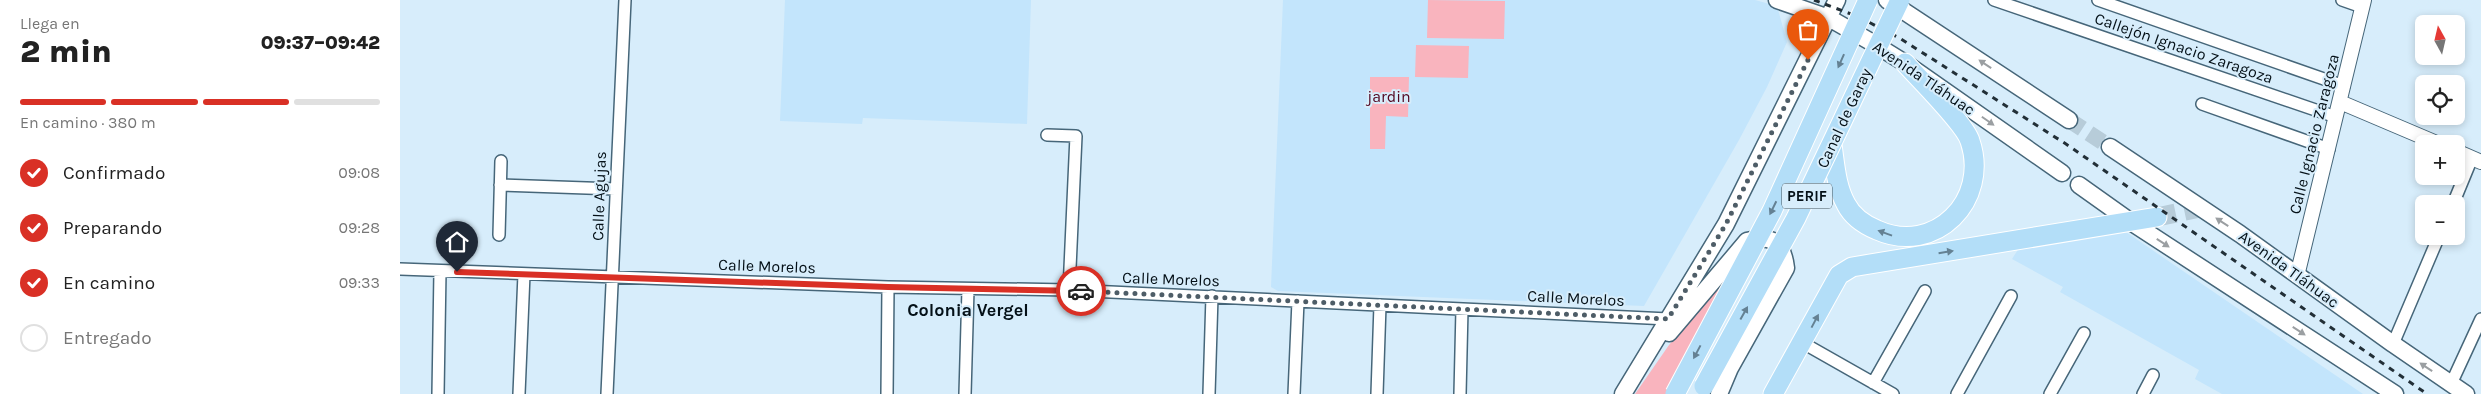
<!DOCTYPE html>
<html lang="es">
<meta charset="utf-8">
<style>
:root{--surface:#fff;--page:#f6f6f6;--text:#222;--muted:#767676;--line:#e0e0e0;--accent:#d93025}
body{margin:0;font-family:Karla,sans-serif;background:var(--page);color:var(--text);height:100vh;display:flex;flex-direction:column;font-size:19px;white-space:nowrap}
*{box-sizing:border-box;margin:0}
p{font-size:16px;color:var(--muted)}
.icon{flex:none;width:28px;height:28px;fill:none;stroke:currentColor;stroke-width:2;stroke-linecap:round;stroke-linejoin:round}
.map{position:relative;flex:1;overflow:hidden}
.drawer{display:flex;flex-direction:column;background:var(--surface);width:400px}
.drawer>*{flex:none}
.needle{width:32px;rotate:352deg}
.buttons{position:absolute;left:2015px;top:15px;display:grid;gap:10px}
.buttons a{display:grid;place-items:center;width:50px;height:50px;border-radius:8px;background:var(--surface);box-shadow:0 2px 8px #0003;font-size:25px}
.pin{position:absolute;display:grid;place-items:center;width:42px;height:42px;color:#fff;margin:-51px -21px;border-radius:50% 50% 50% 0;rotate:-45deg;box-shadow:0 0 5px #0007}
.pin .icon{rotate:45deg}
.courier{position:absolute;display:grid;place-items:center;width:50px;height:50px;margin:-25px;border:4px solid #d93025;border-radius:50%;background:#fff;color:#222;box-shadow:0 1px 6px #0007}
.summary em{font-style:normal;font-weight:800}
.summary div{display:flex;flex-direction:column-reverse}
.summary{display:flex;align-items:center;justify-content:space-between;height:85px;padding:0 20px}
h1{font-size:32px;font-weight:800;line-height:38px}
.bar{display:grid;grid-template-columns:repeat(4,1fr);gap:8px 5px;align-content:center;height:60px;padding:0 20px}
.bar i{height:6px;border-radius:4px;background:var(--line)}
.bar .active{background:var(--accent)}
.bar p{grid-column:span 4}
ol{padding:0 20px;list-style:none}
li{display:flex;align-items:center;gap:15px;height:55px}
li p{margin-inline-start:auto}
li .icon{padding:5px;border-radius:50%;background:var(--accent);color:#fff;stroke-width:4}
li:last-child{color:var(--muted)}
li i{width:28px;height:28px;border:2px solid var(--line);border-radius:50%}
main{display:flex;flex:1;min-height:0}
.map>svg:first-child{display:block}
.built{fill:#c3e5fc}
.green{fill:#f9b4be}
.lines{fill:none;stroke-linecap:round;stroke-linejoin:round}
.secondary-tunnel{stroke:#b7ccd9;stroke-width:16;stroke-dasharray:16 8;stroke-linecap:butt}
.trunk-tunnel{stroke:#b7ccd9;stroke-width:19;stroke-dasharray:19 9;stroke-linecap:butt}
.minor-casing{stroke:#466679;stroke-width:14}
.tertiary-casing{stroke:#466679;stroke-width:16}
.secondary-casing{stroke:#466679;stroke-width:19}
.trunk-casing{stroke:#fff;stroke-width:21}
.minor{stroke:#fff;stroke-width:11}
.tertiary{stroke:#fff;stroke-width:14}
.secondary{stroke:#fff;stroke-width:16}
.trunk{stroke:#b3def8;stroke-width:19}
.rail{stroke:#222f37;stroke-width:3;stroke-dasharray:6 6;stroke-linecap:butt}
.trunk-bridge-casing{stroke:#fff;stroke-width:21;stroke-linecap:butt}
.trunk-bridge{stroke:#b3def8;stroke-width:19}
.oneway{fill:#648193}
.oneway2{fill:#9b9fa2}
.done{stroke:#4e5d67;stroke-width:5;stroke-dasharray:0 9}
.route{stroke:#d93025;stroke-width:6}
.labels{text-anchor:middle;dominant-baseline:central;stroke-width:4;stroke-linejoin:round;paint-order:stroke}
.shield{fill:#d7edfb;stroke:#43525b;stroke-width:1}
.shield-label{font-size:15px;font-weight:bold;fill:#041017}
.street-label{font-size:16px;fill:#041017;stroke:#d7edfb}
.park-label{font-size:16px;fill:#52041e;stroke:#d7edfb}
.neighbourhood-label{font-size:18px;font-weight:bold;fill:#041017;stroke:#d7edfb}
</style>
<main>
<section class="drawer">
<div class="summary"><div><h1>2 min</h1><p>Llega en</p></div><em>09:37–09:42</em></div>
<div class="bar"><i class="active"></i><i class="active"></i><i class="active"></i><i></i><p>En camino · 380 m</p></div>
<ol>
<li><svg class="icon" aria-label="check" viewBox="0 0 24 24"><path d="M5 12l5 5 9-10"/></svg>Confirmado<p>09:08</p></li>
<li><svg class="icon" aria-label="check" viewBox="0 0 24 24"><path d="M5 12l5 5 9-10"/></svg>Preparando<p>09:28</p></li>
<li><svg class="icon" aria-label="check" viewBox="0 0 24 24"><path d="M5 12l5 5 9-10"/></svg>En camino<p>09:33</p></li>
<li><i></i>Entregado</li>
</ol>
</section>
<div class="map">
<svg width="2081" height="394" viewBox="0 0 2081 394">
<rect width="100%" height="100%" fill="#d7edfb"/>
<path class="built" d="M385 0H631L627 124 463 118 462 124 380 121Z
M883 0H1355L1377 6 1387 42 1367 87 1339 140 1244 306 878 291 871 287Z
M1723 230 1963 394H1822L1795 379 1799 370 1660 292 1663 287 1612 259 1619 248Z"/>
<path class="green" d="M1028 0 1105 1 1104 39 1027 38Z
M1016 45 1069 46 1068 78 1015 77Z
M970 77H1009L1008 117 986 116 985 149H970Z
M1340 260 1268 394H1235L1269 345Z"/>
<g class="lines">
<path class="secondary-tunnel" d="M1669 120 1710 147"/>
<path class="trunk-tunnel" d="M1757 217 1800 208"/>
<defs>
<path id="minor" d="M1594 0 1936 117
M1698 0 1944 86
M1942 0 1962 7
M1802 104 1929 149
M647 135 676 136 669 290
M100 185 215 189
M2053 204 2072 158
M99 235 101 161
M0 269 488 287 669 290 1268 319
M1403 343 1493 394
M1993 344 2039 236
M1473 383 1525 291
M2051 384 2081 319
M38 394 40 271
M119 394 124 274
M207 394 225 0
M487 394 488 287
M565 394 568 289
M809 394 812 296
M894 394 898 301
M977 394 980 305
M1060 394 1062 309
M1557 394 1611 296
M1650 394 1684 333
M1743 394 1753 375"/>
<path id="tertiary" d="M1940 102 2039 144
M2056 151 2081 162
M1897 276 1964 0"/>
<path id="secondary" d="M1377 0 1429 18 1471 42 1505 63 1662 173
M1487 0 1669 120
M1710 147 1840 234 1993 344 2066 394
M1679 185 1731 222 1995 394
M1269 333 1347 241C1372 234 1383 242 1386 268L1330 368 1319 394
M1223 394 1326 224 1437 0"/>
<path id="trunk" d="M1432 145C1435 165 1436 186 1446 204 1452 216 1465 225 1477 230 1535 256 1590 200 1570 141 1565 124 1519 79 1505 63
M1373 394 1439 275 1452 267 1757 217"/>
</defs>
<use href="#minor" class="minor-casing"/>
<use href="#tertiary" class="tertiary-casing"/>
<use href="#secondary" class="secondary-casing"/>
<use href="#trunk" class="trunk-casing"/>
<use href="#minor" class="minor"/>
<use href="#tertiary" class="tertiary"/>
<use href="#secondary" class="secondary"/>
<use href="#trunk" class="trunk"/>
<path class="rail" d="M1414 0 1459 17 1501 39 1666 144 2027 394"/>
<defs>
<path id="trunk-bridge" d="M1304 386 1396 218 1500 0
M1275 394 1372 211 1468 0"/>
</defs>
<use href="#trunk-bridge" class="trunk-bridge-casing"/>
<use href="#trunk-bridge" class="trunk-bridge"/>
</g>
<defs><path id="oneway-solid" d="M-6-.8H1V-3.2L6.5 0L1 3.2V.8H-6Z" transform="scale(1.25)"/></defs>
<g class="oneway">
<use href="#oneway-solid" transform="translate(1441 61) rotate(114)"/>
<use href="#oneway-solid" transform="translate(1373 208) rotate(116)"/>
<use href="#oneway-solid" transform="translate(1485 233) rotate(-160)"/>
<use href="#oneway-solid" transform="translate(1546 252) rotate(-9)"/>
<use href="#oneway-solid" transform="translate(1344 313) rotate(-61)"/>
<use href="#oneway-solid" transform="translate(1415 321) rotate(-62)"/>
<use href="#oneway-solid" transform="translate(1297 352) rotate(118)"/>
</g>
<g class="oneway2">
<use href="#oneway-solid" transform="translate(1585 64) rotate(-146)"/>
<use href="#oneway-solid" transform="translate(1588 121) rotate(35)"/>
<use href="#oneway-solid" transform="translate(1822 222) rotate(-147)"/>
<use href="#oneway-solid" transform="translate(1763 243) rotate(33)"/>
<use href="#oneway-solid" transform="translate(1899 331) rotate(33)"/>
<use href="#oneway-solid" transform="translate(2026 367) rotate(-146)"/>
</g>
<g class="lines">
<path class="done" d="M681 291 1268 319 1326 224 1408 60"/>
<path class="route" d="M57 272 488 287 681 291"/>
</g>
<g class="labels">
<rect class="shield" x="1382" y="183.5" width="50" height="25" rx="4"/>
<g class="shield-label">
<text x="1407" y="196">PERIF</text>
</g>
<g class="street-label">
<text transform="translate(1784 48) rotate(19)">Callejón Ignacio Zaragoza</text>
<text transform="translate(1524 78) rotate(34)">Avenida Tláhuac</text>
<text transform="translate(1444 118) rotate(-65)">Canal de Garay</text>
<text transform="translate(1914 134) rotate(-76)">Calle Ignacio Zaragoza</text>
<text transform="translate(199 196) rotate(-88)">Calle Agujas</text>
<text transform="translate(367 266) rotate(2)">Calle Morelos</text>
<text transform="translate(1889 269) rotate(36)">Avenida Tláhuac</text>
<text transform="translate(771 279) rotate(2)">Calle Morelos</text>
<text transform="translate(1176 298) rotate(3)">Calle Morelos</text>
</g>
<g class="park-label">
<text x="989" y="96">jardin</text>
</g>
<g class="neighbourhood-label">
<text x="568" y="310">Colonia Vergel</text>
</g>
</g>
</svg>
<div class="buttons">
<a><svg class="needle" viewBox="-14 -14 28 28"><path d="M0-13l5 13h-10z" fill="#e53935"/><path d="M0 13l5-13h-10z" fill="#767676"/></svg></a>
<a><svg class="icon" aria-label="locate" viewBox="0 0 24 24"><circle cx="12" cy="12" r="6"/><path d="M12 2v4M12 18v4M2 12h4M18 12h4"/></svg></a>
<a>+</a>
<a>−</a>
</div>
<div class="pin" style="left:1408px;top:60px;background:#ea580c"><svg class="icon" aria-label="bag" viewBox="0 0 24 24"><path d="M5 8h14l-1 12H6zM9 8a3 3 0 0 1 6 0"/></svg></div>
<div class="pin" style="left:57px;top:272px;background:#1f2937"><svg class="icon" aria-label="home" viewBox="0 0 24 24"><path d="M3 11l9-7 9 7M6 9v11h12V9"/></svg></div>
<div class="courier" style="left:681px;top:291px"><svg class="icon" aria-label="car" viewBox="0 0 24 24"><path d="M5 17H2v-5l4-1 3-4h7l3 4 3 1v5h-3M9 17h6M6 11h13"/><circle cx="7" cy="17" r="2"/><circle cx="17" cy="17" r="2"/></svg></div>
</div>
</main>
